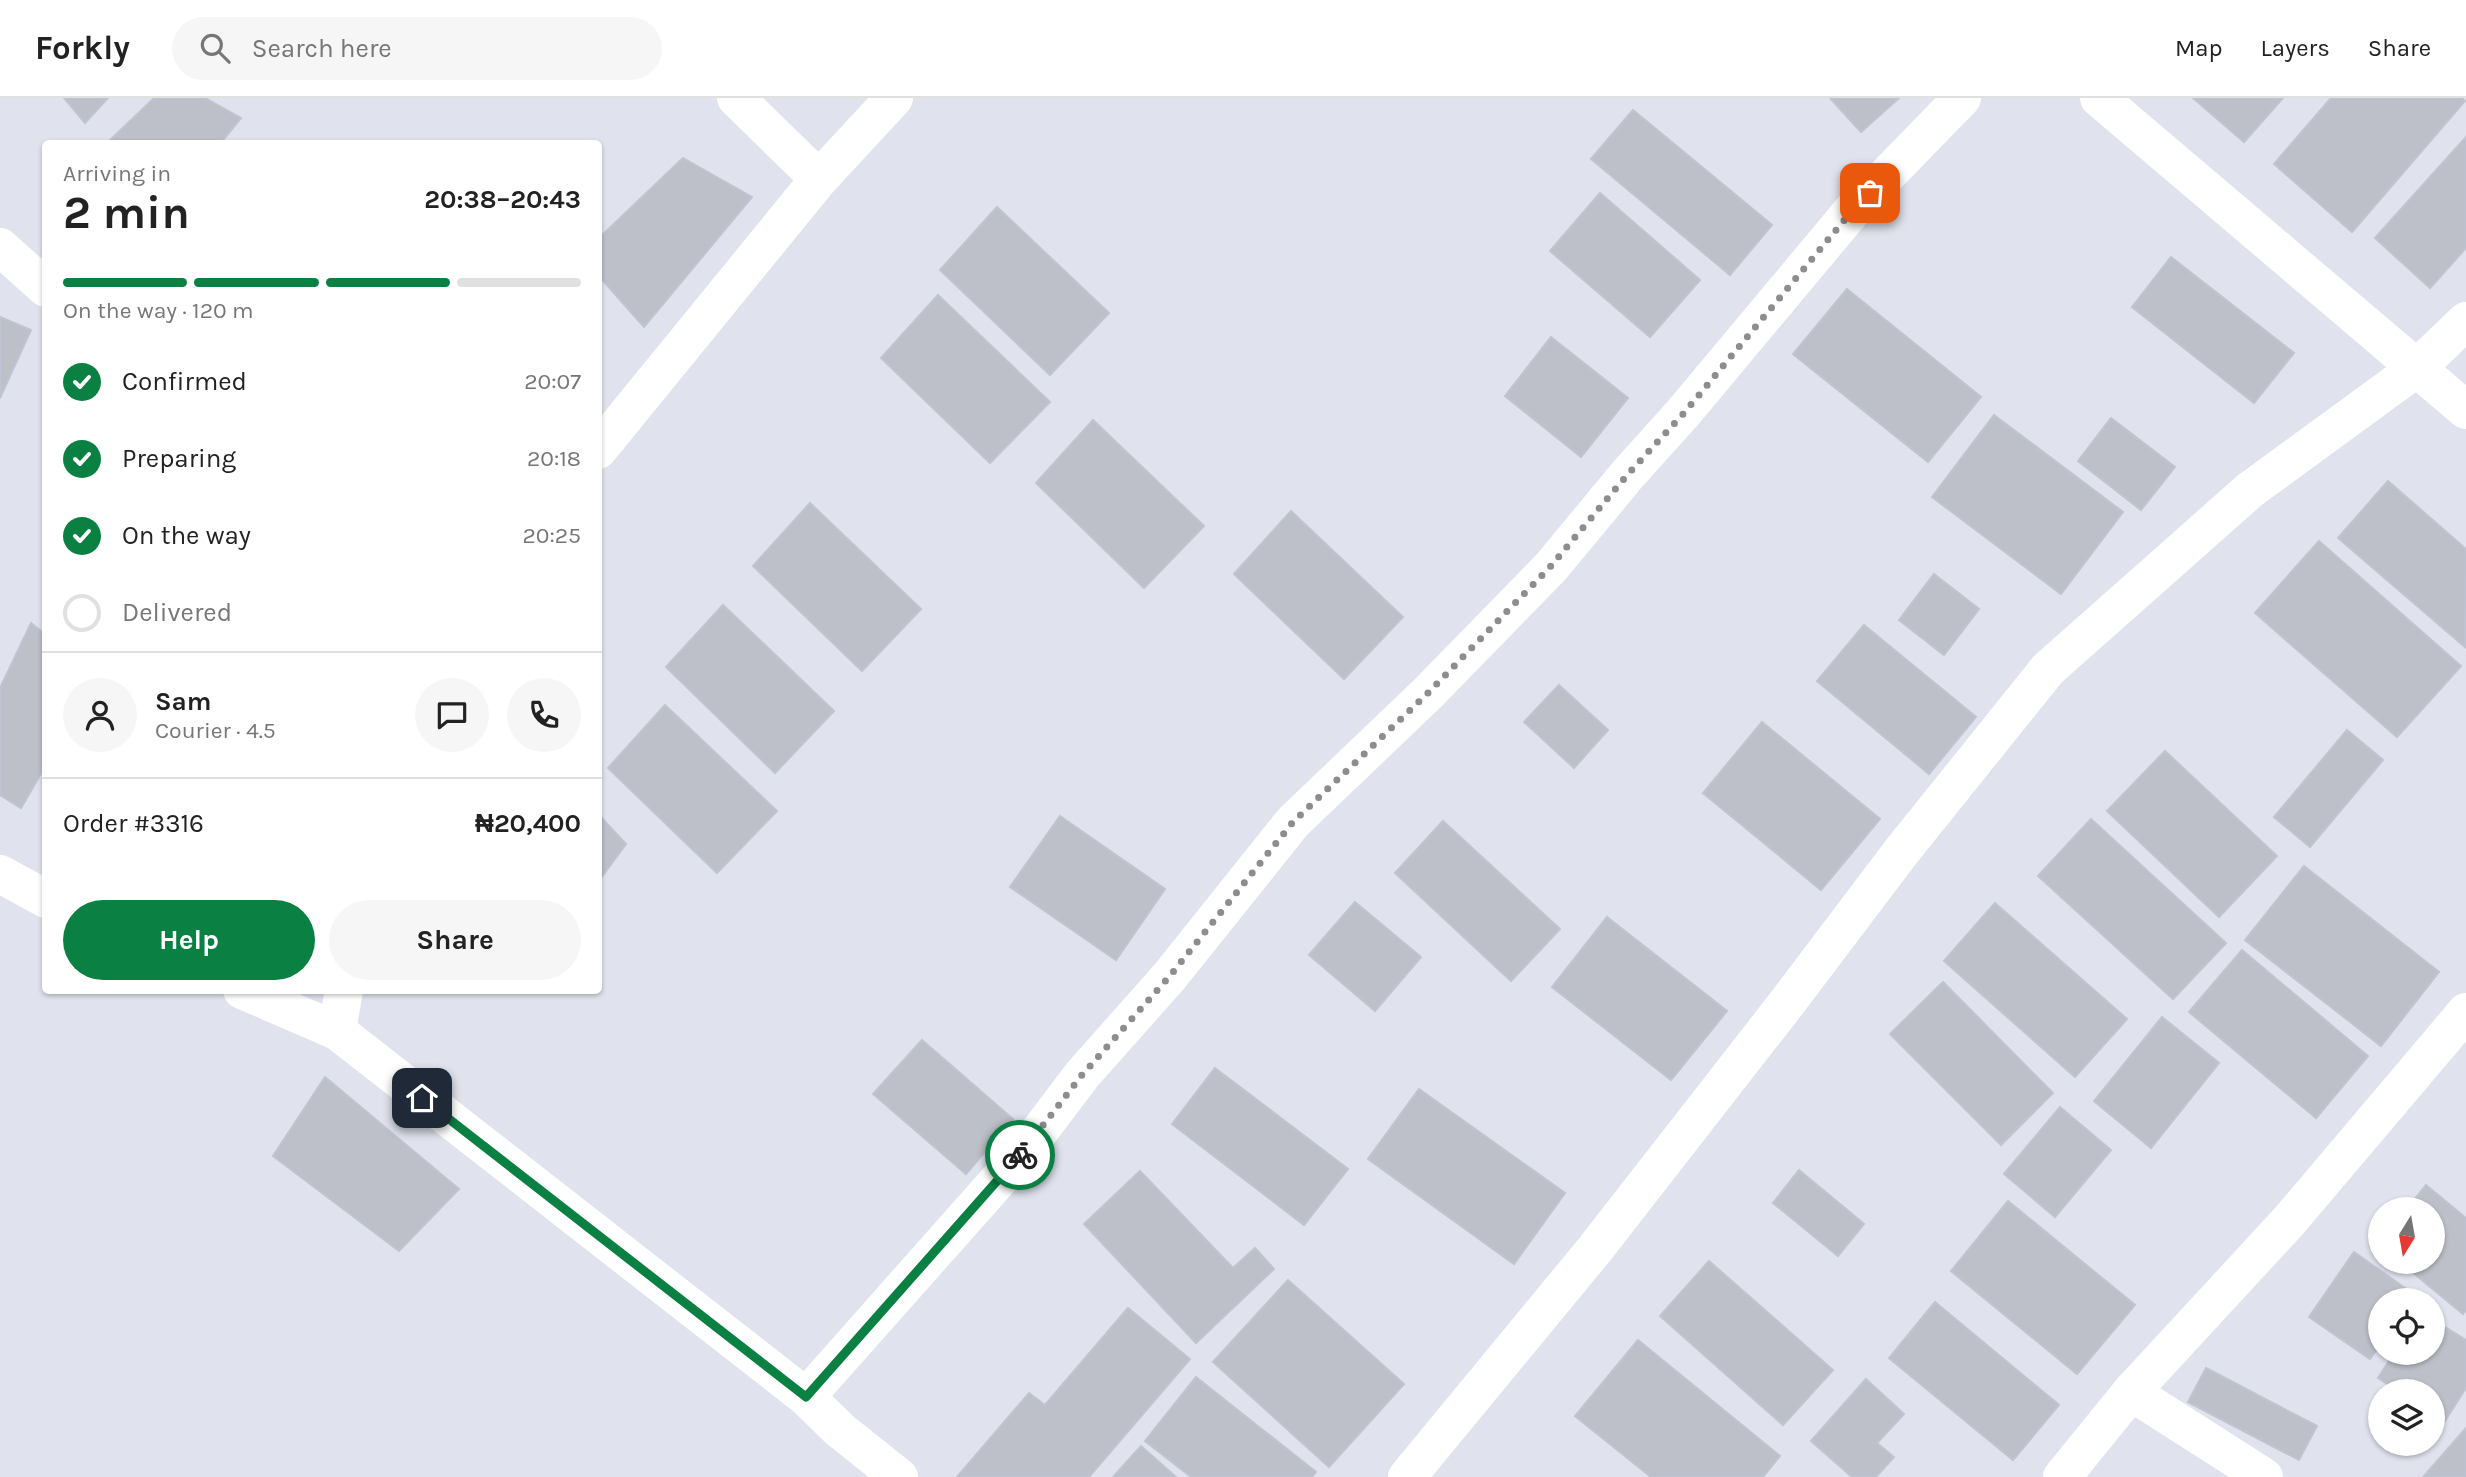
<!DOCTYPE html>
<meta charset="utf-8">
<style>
:root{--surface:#fff;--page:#f6f6f6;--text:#222;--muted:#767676;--line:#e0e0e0;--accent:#0b8043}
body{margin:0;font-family:Karla,sans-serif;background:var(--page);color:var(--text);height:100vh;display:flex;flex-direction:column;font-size:26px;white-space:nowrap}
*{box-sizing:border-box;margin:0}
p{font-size:23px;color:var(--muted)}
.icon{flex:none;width:38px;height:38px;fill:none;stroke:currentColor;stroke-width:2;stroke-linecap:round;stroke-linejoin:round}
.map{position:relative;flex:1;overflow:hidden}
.panel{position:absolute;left:42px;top:42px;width:560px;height:854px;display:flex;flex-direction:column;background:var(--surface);border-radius:7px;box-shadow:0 2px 5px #0004}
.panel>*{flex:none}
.needle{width:46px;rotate:191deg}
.tools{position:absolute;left:2368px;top:1099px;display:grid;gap:14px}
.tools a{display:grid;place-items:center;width:77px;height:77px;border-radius:50%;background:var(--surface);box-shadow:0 2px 5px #0004;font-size:35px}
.pin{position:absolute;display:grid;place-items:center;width:60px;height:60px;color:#fff;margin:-30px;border-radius:14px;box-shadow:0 4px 10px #0006}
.courier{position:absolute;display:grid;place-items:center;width:70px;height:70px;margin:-35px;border:5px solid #0b8043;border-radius:50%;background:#fff;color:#222;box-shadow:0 2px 9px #0007}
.headline em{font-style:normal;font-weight:700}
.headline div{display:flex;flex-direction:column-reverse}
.headline{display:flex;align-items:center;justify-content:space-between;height:119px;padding:0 21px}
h1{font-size:46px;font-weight:700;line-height:52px}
.bar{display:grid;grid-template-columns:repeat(4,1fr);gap:10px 7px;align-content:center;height:84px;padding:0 21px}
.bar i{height:9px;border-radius:5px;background:var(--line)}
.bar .current{background:var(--accent)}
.bar p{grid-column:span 4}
.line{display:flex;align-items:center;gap:18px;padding:0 21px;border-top:2px solid var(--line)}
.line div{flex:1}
.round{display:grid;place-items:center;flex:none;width:74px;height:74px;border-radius:37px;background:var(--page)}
ol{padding:0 21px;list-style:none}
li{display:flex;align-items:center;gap:21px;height:77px}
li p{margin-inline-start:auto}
li .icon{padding:7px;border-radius:50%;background:var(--accent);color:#fff;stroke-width:4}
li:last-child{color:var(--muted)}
li i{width:38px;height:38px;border:4px solid var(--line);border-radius:50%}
.action{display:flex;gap:14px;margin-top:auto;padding:14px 21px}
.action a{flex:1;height:80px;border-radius:42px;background:var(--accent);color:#fff;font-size:28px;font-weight:700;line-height:80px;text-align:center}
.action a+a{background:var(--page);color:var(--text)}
header{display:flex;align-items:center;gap:42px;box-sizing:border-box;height:98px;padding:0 35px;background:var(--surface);border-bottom:2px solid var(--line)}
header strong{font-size:33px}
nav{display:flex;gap:38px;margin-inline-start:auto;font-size:24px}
.search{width:490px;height:63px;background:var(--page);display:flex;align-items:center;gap:18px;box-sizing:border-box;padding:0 24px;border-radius:38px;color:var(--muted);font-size:26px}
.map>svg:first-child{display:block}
.building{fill:#bdc0c8;stroke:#bec4d2;stroke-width:2}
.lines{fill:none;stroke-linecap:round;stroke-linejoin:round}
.minor{stroke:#fff;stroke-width:38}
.done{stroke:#8e8d8d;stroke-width:7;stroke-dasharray:0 12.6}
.route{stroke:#0b8043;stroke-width:9}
</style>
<header>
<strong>Forkly</strong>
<div class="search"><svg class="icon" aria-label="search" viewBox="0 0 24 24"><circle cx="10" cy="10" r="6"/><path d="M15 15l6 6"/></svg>Search here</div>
<nav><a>Map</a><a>Layers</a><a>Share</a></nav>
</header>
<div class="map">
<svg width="2466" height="1379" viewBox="0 0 2466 1379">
<rect width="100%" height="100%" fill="#e0e3ed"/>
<path class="building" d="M64 0H108L85 25Z
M154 0H205L241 20 220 46H106Z
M1830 0H1899L1861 34Z
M2193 0H2283L2244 44Z
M2331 0H2462L2465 3 2352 134 2274 66Z
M1633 12 1772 127 1730 177 1591 61Z
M2466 39V150L2430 190 2375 140Z
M683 60 752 99 644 229 598 177V141Z
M1600 95 1700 182 1650 239 1550 153Z
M997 109 1109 215 1050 277 940 172Z
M2171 159 2294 255 2254 305 2132 209Z
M1847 191 1981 299 1928 364 1793 256Z
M938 197 1050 304 990 365 881 260Z
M0 219 31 232 0 300Z
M1551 239 1628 300 1581 359 1505 298Z
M1994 317 2123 414 2061 496 1932 399Z
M2111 320 2175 369 2141 412 2078 363Z
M1093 322 1204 428 1144 490 1036 385Z
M2388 383 2466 451 2465 549 2338 440Z
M810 405 921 511 862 573 753 468Z
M1291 413 1403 519 1344 581 1234 476Z
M2319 443 2461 568 2397 639 2255 515Z
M1934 476 1979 511 1944 557 1899 522Z
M723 507 834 613 775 675 666 569Z
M31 525 46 537V667L21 710 0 697V590Z
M1864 527 1976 619 1929 676 1817 583Z
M1559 587 1608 632 1574 670 1524 624Z
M665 607 777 713 717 775 608 670Z
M1762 624 1880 721 1821 792 1703 695Z
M2347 632 2383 662 2310 749 2274 719Z
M2165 653 2277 758 2219 819 2107 713Z
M598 716 626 746 598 784Z
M1060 718 1165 791 1116 862 1010 789Z
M2091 721 2226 845 2173 901 2038 778Z
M1443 723 1560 831 1511 883 1395 775Z
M2304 768 2439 874 2381 948 2245 842Z
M1355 804 1421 859 1375 913 1309 857Z
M1995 805 2127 921 2075 979 1944 863Z
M1607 819 1727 913 1671 982 1552 889Z
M2242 852 2368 958 2316 1020 2189 914Z
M1943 884 2053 995 2001 1047 1890 936Z
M2162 919 2219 965 2151 1050 2094 1003Z
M922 942 1013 1021 966 1076 873 996Z
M1215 970 1348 1071 1304 1127 1172 1026Z
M325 979 459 1091 399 1153 273 1058Z
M1419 991 1565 1095 1514 1166 1368 1061Z
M2060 1009 2111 1052 2055 1119 2004 1076Z
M1799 1072 1864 1126 1838 1158 1773 1105Z
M1140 1073 1233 1170 1255 1150 1274 1171 1196 1245 1084 1126Z
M2426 1087 2466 1120V1212L2463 1216 2400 1164H2432V1111H2407Z
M2008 1103 2135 1207 2077 1276 1951 1173Z
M2354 1154 2415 1197 2412 1202H2380V1247L2370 1261 2309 1219Z
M1709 1163 1833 1272 1783 1327 1660 1218Z
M1288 1182 1404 1286 1329 1369 1213 1264Z
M1935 1204 2059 1307 2013 1362 1889 1260Z
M1128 1210 1190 1261 1089 1379H957L1029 1295 1045 1307Z
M2432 1221 2466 1242V1290L2445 1323 2432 1315V1293H2398L2378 1280 2394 1255H2432Z
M1638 1242 1780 1358 1763 1379H1651L1575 1318Z
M2206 1270 2317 1328 2299 1362 2188 1304Z
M1196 1279 1316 1374 1312 1379H1191L1145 1343Z
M1866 1281 1904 1316 1877 1345 1894 1359 1876 1379H1852L1811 1343Z
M2466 1330V1379H2423Z
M1141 1348 1176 1379H1113Z"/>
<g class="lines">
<path class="minor" d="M736 0 819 81
M2099 0 2466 312
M0 149 46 190
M598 352 819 81 894 0
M0 776 46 801
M242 892 337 933 806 1299 840 1332 899 1379
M337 933 344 892
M2131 1294 2264 1379
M806 1299 1026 1051 1082 977 1169 879 1293 724 1428 595 1551 469 1628 376 1683 315 1851 114 1962 0
M1407 1379 1595 1151 1786 906 1901 754 2048 571 2250 392 2417 270 2466 223
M2062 1379 2131 1294 2289 1123 2466 914"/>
</g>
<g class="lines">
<path class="done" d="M1020 1057 1082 977 1169 879 1293 724 1428 595 1550 469 1628 376 1684 315 1851 114 1870 95"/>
<path class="route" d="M422 1000 806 1299 1020 1057"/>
</g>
</svg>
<div class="tools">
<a><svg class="needle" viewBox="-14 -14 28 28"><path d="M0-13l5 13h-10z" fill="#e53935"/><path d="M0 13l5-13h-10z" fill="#767676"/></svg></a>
<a><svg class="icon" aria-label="locate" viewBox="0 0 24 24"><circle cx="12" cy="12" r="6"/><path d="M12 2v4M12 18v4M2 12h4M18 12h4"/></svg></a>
<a><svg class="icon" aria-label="layers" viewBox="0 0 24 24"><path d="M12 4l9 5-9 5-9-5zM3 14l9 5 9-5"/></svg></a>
</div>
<div class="pin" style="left:1870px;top:95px;background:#ea580c"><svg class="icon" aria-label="bag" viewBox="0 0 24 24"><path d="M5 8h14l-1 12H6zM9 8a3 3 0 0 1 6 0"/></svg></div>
<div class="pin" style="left:422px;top:1000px;background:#1f2937"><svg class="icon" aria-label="home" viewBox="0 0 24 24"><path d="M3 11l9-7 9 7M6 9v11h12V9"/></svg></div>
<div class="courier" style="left:1020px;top:1057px"><svg class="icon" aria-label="bike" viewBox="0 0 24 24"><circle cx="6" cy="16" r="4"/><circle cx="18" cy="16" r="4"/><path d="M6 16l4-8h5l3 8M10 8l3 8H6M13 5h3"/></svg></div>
<section class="panel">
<div class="headline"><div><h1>2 min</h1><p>Arriving in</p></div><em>20:38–20:43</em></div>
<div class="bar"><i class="current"></i><i class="current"></i><i class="current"></i><i></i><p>On the way · 120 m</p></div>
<ol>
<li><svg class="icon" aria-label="check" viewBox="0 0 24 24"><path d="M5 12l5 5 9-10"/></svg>Confirmed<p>20:07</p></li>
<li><svg class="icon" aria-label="check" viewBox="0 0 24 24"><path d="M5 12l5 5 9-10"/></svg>Preparing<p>20:18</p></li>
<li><svg class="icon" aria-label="check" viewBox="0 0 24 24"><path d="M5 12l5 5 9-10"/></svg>On the way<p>20:25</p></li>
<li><i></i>Delivered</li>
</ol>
<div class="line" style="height:126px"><a class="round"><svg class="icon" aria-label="person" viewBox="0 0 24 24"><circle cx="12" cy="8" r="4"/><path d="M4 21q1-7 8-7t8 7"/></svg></a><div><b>Sam</b><p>Courier · 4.5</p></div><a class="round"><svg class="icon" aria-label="chat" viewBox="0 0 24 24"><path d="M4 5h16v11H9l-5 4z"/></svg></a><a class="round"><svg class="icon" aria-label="phone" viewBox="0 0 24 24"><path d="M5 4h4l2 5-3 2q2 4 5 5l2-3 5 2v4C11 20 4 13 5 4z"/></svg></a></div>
<div class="line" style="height:91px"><div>Order #3316</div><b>₦20,400</b></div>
<div class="action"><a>Help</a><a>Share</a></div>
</section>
</div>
